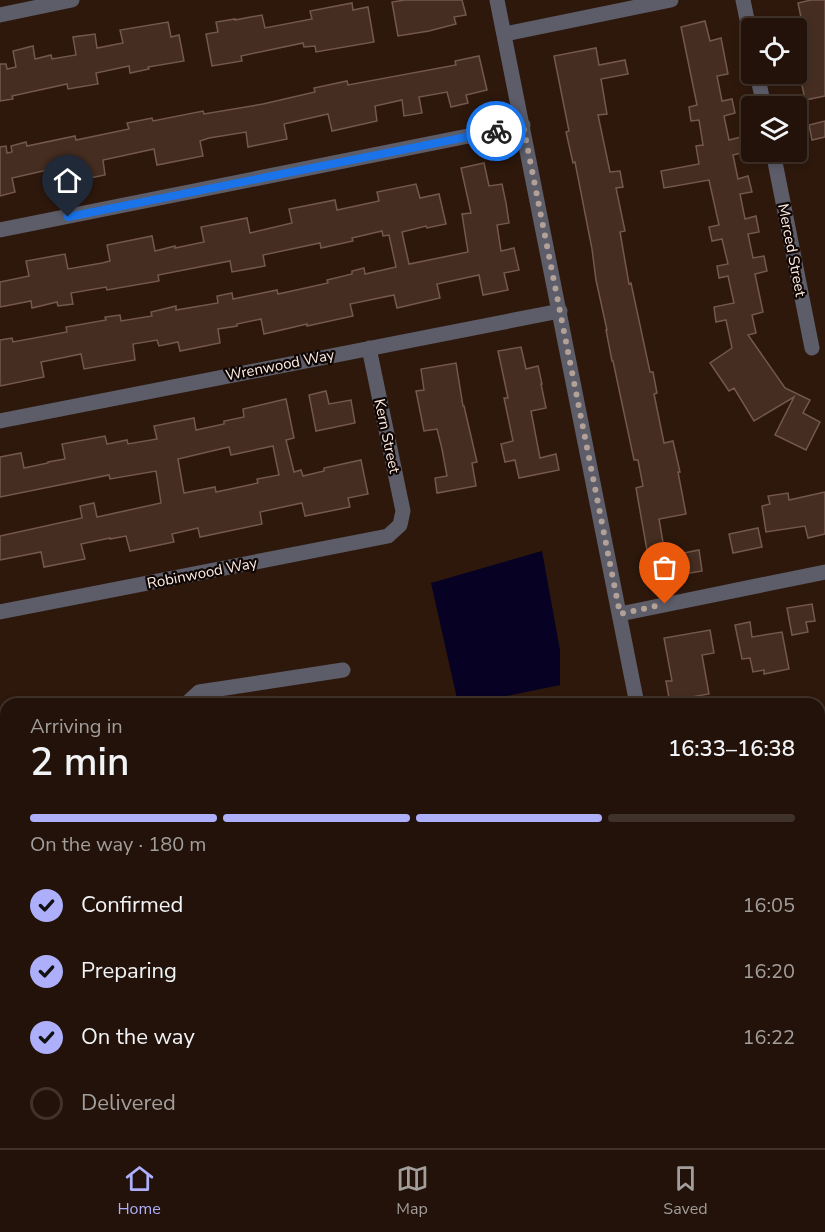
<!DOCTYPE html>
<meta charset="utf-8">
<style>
:root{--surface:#221209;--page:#2a1b12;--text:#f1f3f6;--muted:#a29e9c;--line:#3f322a;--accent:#adaffb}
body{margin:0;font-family:"Nunito Sans",sans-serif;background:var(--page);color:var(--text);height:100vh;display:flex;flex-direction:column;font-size:22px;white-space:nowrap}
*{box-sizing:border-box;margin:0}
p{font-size:20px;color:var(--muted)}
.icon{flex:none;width:33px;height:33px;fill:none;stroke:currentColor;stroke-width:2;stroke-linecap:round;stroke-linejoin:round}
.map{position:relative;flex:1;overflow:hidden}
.panel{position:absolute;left:0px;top:698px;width:825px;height:452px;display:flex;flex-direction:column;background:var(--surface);border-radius:18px 18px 0 0;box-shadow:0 3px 9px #0003,0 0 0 2px var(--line)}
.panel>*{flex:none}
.controls{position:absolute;left:741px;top:18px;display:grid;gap:12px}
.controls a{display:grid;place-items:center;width:66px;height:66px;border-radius:6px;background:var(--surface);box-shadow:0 3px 9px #0003,0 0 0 2px var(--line);font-size:30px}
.pin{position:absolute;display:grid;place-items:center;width:51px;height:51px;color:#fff;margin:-62px -26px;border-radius:50% 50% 50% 0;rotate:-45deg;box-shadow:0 0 6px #0007}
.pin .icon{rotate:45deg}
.courier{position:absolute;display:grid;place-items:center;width:60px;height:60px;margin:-30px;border:4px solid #1a73e8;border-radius:50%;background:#fff;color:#222;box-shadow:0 2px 8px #0007}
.head em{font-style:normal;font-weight:600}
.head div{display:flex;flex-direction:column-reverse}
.head{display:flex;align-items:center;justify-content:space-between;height:102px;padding:0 30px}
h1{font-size:39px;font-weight:600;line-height:45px}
.bar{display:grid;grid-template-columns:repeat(4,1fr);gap:9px 6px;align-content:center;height:72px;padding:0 30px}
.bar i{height:8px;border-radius:4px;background:var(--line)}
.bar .selected{background:var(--accent)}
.bar p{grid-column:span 4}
ol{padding:0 30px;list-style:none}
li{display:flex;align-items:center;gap:18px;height:66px}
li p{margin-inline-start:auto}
li .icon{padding:6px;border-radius:50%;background:var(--accent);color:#111;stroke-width:4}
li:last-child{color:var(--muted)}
li i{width:33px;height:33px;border:3px solid var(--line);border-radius:50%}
.dock{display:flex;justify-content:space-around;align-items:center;height:84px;border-top:2px solid var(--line);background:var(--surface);font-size:16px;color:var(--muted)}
.dock a{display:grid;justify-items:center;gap:3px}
.dock .selected{color:var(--accent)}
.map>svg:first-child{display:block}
.water{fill:#070124}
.building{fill:#452d21;stroke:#74594b;stroke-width:1.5;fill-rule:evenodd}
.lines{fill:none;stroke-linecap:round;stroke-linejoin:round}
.minor{stroke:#5c5d69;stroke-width:15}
.done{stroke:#b3a198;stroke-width:6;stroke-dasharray:0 10.8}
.route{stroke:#1a73e8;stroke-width:8}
.labels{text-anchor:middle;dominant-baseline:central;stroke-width:4.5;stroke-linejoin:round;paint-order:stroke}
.street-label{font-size:15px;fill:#fbebe3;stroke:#0f0603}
</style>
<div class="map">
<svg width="825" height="1148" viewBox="0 0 825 1148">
<rect width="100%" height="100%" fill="#2e180c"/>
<path class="water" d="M542 551 560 650V685L472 703H458L431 583Z
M6 1138V1143H113L116 1148H0V1139Z"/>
<path class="building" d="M405 0H462L466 15 454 17 456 24 429 31 398 36 392 2Z
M811 0H825V96L805 100 796 55V23L802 22 798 3Z
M352 3 353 10 368 7 374 42 316 52 315 46 304 47 303 43 241 56 242 61 212 66 206 34 218 32 216 22 235 19V20L262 15 265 28 312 19 310 11Z
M705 21 710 41 721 38 728 74 717 76 722 101 732 99 735 113 724 116 729 140 741 137 745 152 733 155 738 179 748 176 752 192 740 194 745 219 756 216 759 232 748 234 753 258 764 256 767 271 755 274 763 312 752 315 756 333 748 335 785 388 810 400 803 413 820 422 806 450 775 435 794 397 754 421 734 388 729 391 710 363 732 348 726 320 716 322 714 307 734 303 728 276 719 278 717 266 728 264 722 239 712 241 709 227 719 225 709 180 664 188 661 171 699 164 696 146 703 145 699 120 691 121 689 107 697 105 681 27Z
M168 22 171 37 179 35 184 61 148 67 149 69 130 73 129 66 96 73 98 84 68 89 67 84 12 96 13 99 0 101V64H6L7 69 16 67 13 51 33 46 35 59 51 55 52 59 76 55 73 37 95 34 97 48 123 43 120 30Z
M596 48 599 65 625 60 628 74 601 79 607 114 598 115 610 172 620 171 623 187 616 188 625 231 620 232 629 284 631 283 650 372H653L657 393 654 394 664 443 673 441 680 472H678L686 514 659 519 665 554 648 556 636 488 643 486 638 460H634L613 361H612L606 330H607L596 280 592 249 575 162 573 163 566 132 569 131 554 56Z
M479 56 487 90 466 95 468 103 451 107 447 92 419 97 422 113 404 116 402 100 375 106 377 121 332 131 328 114 284 124 287 139 248 147 246 132 209 138 200 141 203 156 157 165 154 149 103 160 105 175 60 184 57 168 43 171 12 178 15 192 0 196V147L6 146 7 153 12 152 11 146 26 142 27 146 75 136 76 140 129 129 127 123 152 118 153 121 203 111 204 114 263 104 315 92 314 88 347 81 348 85 456 65 455 61Z
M825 121V137L812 140 809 125Z
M484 163 489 186 502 184 506 203 509 223 497 225 501 251 514 248 519 270 504 273 508 290 483 295 479 275 437 284 440 298 397 308 394 295 350 304 353 316 307 326V324L264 334 261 319 237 324V326L218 329 220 343 180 351 178 342 159 346 157 340 133 344 135 360 84 369 81 354 41 362 44 377 0 386V340L12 338 13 342 67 332 66 327 106 320 105 317 120 315 121 321 152 316 151 312 176 306V310L218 303 217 296 232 293 233 299 277 290 278 294 328 283 327 280 352 274V271L364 268 365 274 396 267 389 235 383 236 382 231 352 238 353 241 321 248 320 243 263 255 265 266 232 272 230 261 158 275 159 281 107 290 106 287 71 293 73 304 58 306 57 302 32 308 31 301 0 307V282L29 276 26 261 65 254 68 269 102 263 110 261 107 245 152 236 155 251 175 246V248L204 242 201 227 247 218 250 233 292 223 289 209 335 200 337 210 379 201 377 192 416 184 420 198 439 194 446 224 427 228 426 226 402 232 409 264 468 252 462 214 471 213 461 168Z
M521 347 526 369 538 366 542 384H541L546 408 531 411 540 458 556 454 559 470 519 478 515 460 505 462 501 444 513 441 504 398H508L498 351Z
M456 363 463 406H464L477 462 472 463 476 486 437 493 435 478 447 476 442 449 437 429 424 431 416 391 424 390 421 369Z
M326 391 329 404 351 400 355 423 316 431 309 395Z
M286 399 294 438 286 440 294 472 301 470 303 476 324 471V468L361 460 368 494 348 498 350 507 305 516 302 503 260 512 262 524 200 537 198 528 172 534 174 542 130 551 126 536 110 539V538L81 544 85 559 44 567 41 552 0 560V536L82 518 80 506 94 503 97 517 161 503 156 471 110 479 109 475 0 497V457L21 453 24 468 48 463V462L65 459 62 444 105 436 107 444 127 440 128 444 157 439 154 426 194 418 196 430 224 424V421L244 417 243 409ZM273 446 279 475 257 479 258 483 216 492 215 487 184 493 178 459 229 447 231 455Z
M825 492V534L808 538 805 526 766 532 762 506 770 504 768 496 788 493 789 500Z
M758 528 762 547 733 553 729 534Z
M699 550 702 571 663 578 659 558Z
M812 604 815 621 806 622 808 632 792 635 787 608Z
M750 622 752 637 782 632 789 669 764 674V670L753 672 750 658 742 659 735 625Z
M710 630 714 653 702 655 709 694 691 697 692 704H670L666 681H672L664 638Z"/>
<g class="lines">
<path class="minor" d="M497 0 637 704
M743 0 752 44
M0 15 72 0
M505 34 671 0
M757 74 764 106
M773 152 812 348
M0 230 523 125
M0 421 560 311
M0 612 388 536 400 525 403 511 369 348
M620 614 825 572
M112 704H118
M186 704 199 692 343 670
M0 721 6 720
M819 919 825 918
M0 1076 6 1075
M531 1143 532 1148"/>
</g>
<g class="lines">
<path class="done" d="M496 131 523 125 620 614 665 604"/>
<path class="route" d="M68 217 496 131"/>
</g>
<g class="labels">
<g class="street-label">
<text transform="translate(792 250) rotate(79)">Merced Street</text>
<text transform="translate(280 365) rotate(-11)">Wrenwood Way</text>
<text transform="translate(387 436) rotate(78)">Kern Street</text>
<text transform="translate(202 573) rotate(-11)">Robinwood Way</text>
</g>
</g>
</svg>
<div class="controls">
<a><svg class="icon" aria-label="locate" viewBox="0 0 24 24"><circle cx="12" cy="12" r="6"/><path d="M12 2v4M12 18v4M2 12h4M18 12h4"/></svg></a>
<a><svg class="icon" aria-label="layers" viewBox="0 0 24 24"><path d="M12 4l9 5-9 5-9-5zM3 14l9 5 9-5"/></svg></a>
</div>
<div class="pin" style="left:665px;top:604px;background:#ea580c"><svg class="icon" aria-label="bag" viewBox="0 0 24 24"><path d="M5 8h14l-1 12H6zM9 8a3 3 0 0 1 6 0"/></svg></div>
<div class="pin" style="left:68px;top:217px;background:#1f2937"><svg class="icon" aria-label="home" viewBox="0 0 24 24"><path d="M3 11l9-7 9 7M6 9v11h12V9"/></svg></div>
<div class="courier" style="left:496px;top:131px"><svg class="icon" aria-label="bike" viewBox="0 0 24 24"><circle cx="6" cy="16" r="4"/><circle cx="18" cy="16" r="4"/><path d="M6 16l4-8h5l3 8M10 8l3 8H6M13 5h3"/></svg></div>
<section class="panel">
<div class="head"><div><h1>2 min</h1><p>Arriving in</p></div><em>16:33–16:38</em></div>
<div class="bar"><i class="selected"></i><i class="selected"></i><i class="selected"></i><i></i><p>On the way · 180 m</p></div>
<ol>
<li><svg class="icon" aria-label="check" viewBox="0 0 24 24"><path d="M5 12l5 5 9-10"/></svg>Confirmed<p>16:05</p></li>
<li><svg class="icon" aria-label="check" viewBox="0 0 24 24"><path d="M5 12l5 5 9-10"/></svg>Preparing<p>16:20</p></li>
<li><svg class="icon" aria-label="check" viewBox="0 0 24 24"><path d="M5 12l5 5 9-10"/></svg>On the way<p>16:22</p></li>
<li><i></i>Delivered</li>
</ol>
</section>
</div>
<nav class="dock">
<a class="selected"><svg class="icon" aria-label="home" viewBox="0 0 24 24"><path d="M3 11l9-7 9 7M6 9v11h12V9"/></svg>Home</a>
<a><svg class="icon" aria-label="map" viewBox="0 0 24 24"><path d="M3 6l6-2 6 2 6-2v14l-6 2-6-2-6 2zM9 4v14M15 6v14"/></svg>Map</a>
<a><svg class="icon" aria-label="saved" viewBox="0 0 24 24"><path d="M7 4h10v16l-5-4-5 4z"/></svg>Saved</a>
</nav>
